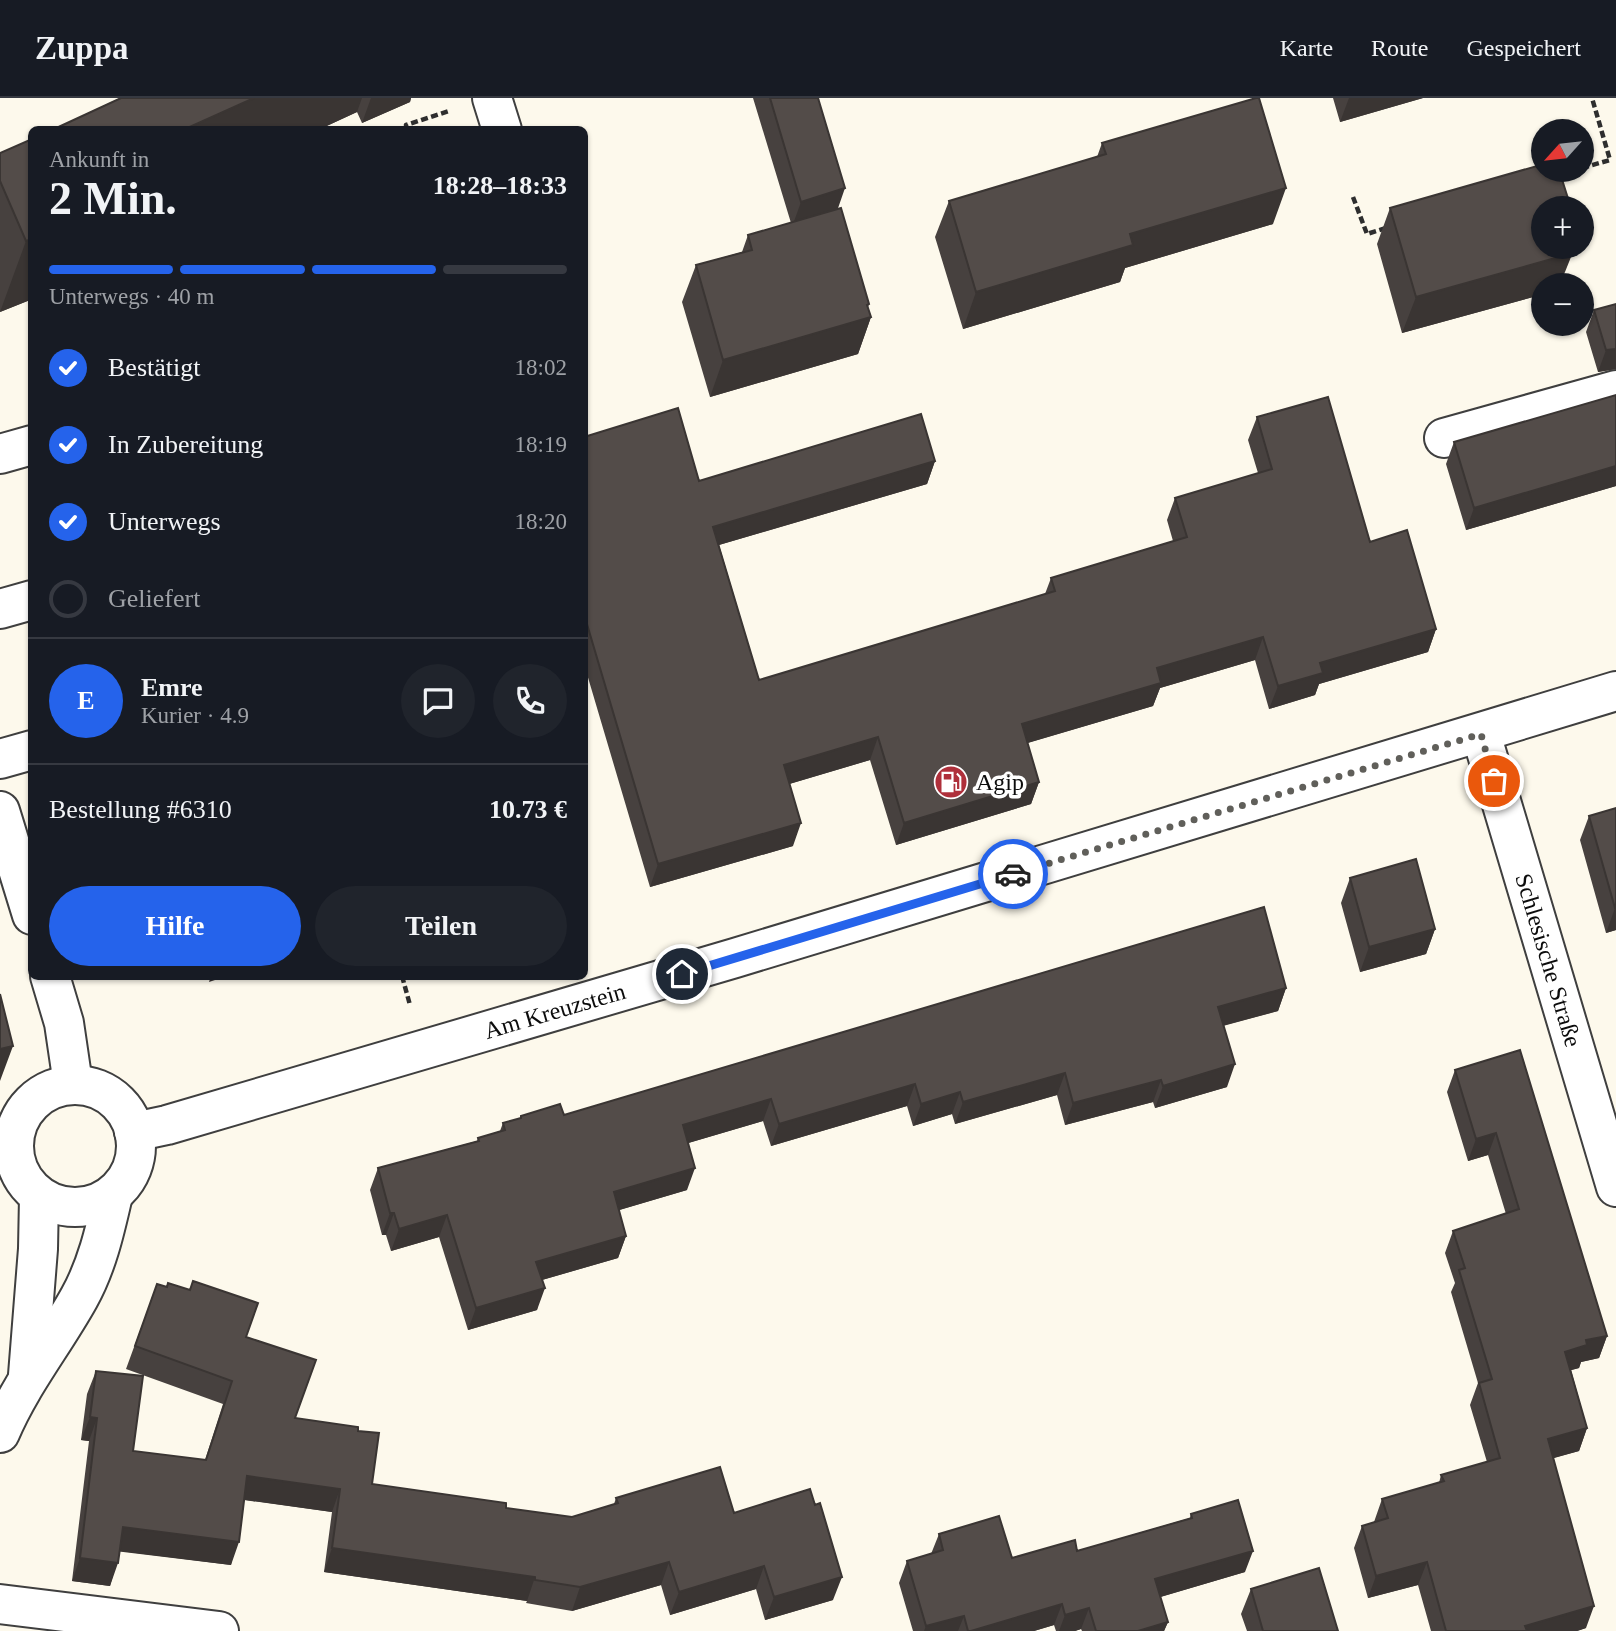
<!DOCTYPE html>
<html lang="de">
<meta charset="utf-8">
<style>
:root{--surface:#171b24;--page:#20242c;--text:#f1f3f6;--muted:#9ea1a6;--line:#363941;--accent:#2563eb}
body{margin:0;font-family:"Times New Roman",serif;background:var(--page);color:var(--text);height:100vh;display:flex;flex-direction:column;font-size:26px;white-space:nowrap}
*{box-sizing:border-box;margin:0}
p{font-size:23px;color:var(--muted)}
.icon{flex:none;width:38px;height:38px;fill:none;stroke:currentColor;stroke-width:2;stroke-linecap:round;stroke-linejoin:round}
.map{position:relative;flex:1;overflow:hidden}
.side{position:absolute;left:28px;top:28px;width:560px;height:854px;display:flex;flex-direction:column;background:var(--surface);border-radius:10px;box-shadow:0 2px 5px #0004}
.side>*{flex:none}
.needle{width:46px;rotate:243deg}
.tools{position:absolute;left:1531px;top:21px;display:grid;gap:14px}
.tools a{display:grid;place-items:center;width:63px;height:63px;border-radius:50%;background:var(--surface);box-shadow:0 2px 5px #0004;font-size:35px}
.pin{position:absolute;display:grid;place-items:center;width:60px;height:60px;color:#fff;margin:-30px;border:4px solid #fff;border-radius:50%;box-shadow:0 2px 7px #0007}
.courier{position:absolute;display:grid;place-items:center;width:70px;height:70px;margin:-35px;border:5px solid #2563eb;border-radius:50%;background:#fff;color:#222;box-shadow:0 2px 9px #0007}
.summary em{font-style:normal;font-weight:700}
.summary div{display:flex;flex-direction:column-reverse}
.summary{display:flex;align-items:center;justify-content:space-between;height:119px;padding:0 21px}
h1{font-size:46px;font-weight:700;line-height:52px}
.bar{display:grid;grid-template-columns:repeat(4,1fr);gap:10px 7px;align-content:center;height:84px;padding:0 21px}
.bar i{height:9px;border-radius:5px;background:var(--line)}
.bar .active{background:var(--accent)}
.bar p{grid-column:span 4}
.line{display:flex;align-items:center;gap:18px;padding:0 21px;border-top:2px solid var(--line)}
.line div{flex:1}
.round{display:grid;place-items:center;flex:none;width:74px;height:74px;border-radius:37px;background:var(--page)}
ol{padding:0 21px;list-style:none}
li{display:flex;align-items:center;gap:21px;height:77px}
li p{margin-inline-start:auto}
li .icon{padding:7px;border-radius:50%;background:var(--accent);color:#fff;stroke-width:4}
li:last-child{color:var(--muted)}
li i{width:38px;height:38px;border:4px solid var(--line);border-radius:50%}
.primary-button{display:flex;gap:14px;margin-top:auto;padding:14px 21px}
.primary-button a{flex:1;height:80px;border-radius:42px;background:var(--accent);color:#fff;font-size:28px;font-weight:700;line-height:80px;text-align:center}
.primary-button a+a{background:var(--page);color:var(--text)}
header{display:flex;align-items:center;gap:42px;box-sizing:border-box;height:98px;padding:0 35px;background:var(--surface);border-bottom:2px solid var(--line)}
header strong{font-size:33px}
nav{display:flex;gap:38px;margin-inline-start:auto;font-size:24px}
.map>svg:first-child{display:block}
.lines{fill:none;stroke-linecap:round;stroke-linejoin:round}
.minor-casing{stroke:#3f3f3f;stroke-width:42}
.path{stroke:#2e2e2e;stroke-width:4.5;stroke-dasharray:7 3.5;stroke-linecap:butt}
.minor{stroke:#fff;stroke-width:38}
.wall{fill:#47413f}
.shaded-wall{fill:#3a3533}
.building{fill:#534c49;stroke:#3a3533;stroke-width:2}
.done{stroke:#605f5a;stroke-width:7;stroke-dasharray:0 12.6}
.route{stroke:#2563eb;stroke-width:9}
.labels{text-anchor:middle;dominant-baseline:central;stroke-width:7;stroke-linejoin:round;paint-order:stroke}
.poi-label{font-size:24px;fill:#0c0c0c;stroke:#fff;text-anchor:start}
.street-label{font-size:24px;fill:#0c0c0c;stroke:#fff}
</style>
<header>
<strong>Zuppa</strong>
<nav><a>Karte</a><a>Route</a><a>Gespeichert</a></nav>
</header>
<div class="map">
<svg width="1616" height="1533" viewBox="0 0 1616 1533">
<rect width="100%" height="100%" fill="#fdf9ec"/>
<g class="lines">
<defs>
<g id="minor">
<path d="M492 0 502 32"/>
<path d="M1444 340 1616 292"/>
<path d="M0 356 32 347"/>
<path d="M0 511 32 502"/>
<path id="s1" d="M1481 636 1616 1089"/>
<path d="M0 661 32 652"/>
<path d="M0 713 32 817"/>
<path d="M50 878 64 925 73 986"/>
<circle cx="75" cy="1048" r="61"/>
<path id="s2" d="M134 1034 167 1027 735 860 1616 593"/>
<path d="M28 1277 38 1151 39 1099"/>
<path d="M0 1335C20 1287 54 1245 79 1200 97 1168 105 1132 113 1097"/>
<path d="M0 1506 219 1533"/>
</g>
</defs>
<use href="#minor" class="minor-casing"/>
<path class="path" d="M407 32 406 27 449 13
M1582 70 1610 62 1592 0
M1555 79 1578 72
M1353 99 1367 136 1386 130
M402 878 410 907"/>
<use href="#minor" class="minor"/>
</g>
<path class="wall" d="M120 0H411L410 4 362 25 357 14 318 32H52Z
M753 0H818L837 111 871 219 858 256 710 299 682 204 696 167 742 154 748 137 791 125Z
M1333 0H1423L1340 24Z
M32 41V204L30 205V202L0 214V55Z
M1102 45 1273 126 1125 170 1120 184 963 231 935 139 949 103 1097 59Z
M1390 110 1565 174 1544 187V196L1402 235 1377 146Z
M1616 206V271L1598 274 1586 234 1594 212Z
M1616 297V388L1466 432 1446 366 1454 344Z
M1257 319 1370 444 1436 531 1428 554 1319 586 1315 597 1269 611 1255 562 1160 590 1153 608 1027 645 1039 684 1031 706 896 747 870 662 789 686 793 748 650 789 584 566V339L699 383 935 363 927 386 719 447 759 582 1045 496 1051 480 1173 443 1167 422 1175 400 1258 375 1248 342Z
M1616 710V832L1606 835 1580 742 1589 718Z
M1350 780 1435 831 1426 856 1360 874 1341 805Z
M1286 890 1278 913 1223 928 1227 989 1155 1010 1153 1004 1065 1027 1057 997 955 1026 952 1016 913 1028 907 1008 771 1048 763 1023 688 1045 687 1092 619 1112 626 1138 618 1160 542 1182 537 1212 468 1232 439 1139 391 1153 386 1137H382L370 1092 378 1070 477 1043 478 1040 500 1033 503 1025 520 1020 521 1018 564 1017Z
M1520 952 1607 1238 1599 1260 1581 1264 1579 1270 1571 1272 1587 1330 1579 1353 1553 1360 1586 1530 1577 1533H1431L1418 1487 1368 1500 1354 1450 1362 1428 1374 1424 1382 1401 1439 1385 1441 1377 1487 1364 1470 1307 1478 1285 1451 1194 1455 1185 1445 1155 1453 1133 1506 1116 1488 1057 1468 1063 1447 994 1455 972Z
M157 1186 167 1189 246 1239 295 1320 358 1333 372 1386 506 1410 572 1419 614 1406 616 1400 734 1415 833 1502 765 1522 756 1491 670 1517 661 1487 572 1513 526 1505 527 1503 324 1474 332 1414 244 1402 231 1467 120 1453 110 1488 72 1483 89 1343 81 1342 87 1296 96 1273 133 1353 205 1362 223 1306 126 1271Z
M1191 1416 1245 1474 1160 1499 1168 1524 1164 1533H1082L1081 1531 1075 1533H1056L1054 1527 1034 1533H913L899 1485 907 1463 931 1456 939 1436 1012 1460 1077 1453 1190 1420Z
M1251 1491 1338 1533H1247L1241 1516Z"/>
<path class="shaded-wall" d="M254 0H362L357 14 318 32H183Z
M371 0H411L410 4 362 25Z
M1349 0H1423L1340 24Z
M845 90 836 116 792 129 801 104Z
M1286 90 1273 126 1125 170 1120 184 963 231 976 194 1130 136Z
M32 141V197L30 202 0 214 26 143Z
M1571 149H1575L1565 174 1556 187H1544V196L1402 235 1416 199Z
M869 206 864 222 871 219 858 256 710 299 723 262Z
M1616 251V271L1598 274 1606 252Z
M935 363 927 386 705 451 713 429Z
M1616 368V388L1466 432 1474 410Z
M1436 531 1428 554 1319 586 1315 597 1269 611 1278 588 1320 565Z
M1263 539 1255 562 1160 590 1153 608 1014 649 1022 626 1157 570Z
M878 639 870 662 776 690 784 667Z
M1039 684 1031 706 896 747 904 725Z
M801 725 793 748 650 789 658 766Z
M1615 810H1616V832L1606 835Z
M1435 831 1426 856 1360 874 1369 849Z
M211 878H227L209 884Z
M1286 890 1278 913 1210 931 1218 909Z
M13 948 0 983V951Z
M1235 966 1227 989 1155 1010 1163 988Z
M1065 975 1057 997 955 1026 963 1004Z
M1161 982 1153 1004 1065 1027 1073 1005Z
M915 986 907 1008 771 1048 779 1026Z
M960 994 952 1016 913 1028 921 1006Z
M771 1001 763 1023 675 1049 683 1027Z
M1496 1035 1488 1057 1468 1063 1476 1041Z
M695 1070 687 1092 606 1116 614 1094Z
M390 1115H394L386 1137H382Z
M447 1117 439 1139 391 1153 399 1131Z
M626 1138 618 1160 528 1186 536 1164Z
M545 1190 537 1212 468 1232 476 1210Z
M1607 1238 1599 1260 1581 1264 1579 1270 1557 1276 1565 1254 1586 1242Z
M90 1319 97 1320 89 1343 81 1342Z
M1587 1330 1579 1353 1540 1364 1548 1341Z
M247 1378 340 1391 332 1414 239 1401Z
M123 1429 239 1444 231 1467 115 1453Z
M332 1450 535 1479 527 1503 324 1474Z
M1253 1453 1245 1474 1147 1503 1155 1481Z
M80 1460 118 1465 110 1488 72 1483Z
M669 1464 661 1487 572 1513 580 1489Z
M1427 1464 1418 1487 1368 1500 1376 1478Z
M764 1468 756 1491 670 1517 679 1494Z
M842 1479 833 1502 765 1522 774 1499Z
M1062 1506 1054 1527 1034 1533H971Z
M1594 1508 1586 1530 1577 1533H1523L1525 1528Z
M1089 1510 1081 1531 1075 1533H1059L1065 1517Z
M964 1518 958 1533H924L926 1528Z
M1168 1524 1164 1533H1138Z"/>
<path class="building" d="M121 0H254L183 32H52Z
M770 0H818L845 90 801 104Z
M1256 0H1259L1286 90 1130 136 1133 147 976 194 949 103 1106 56 1102 45Z
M32 41V141L26 143 0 83V55Z
M1544 66V72H1559L1571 110H1544V149H1571L1566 157 1416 199 1390 110Z
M841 110 869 206 867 207 871 219 723 262 696 167 752 152 748 137Z
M1616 206V251L1606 252 1594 212Z
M1616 297V368L1474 410 1454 344Z
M1328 299 1370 444 1407 432 1436 531 1320 565 1323 575 1278 588 1263 539 1157 570 1161 585 1022 626 1039 684 904 725 878 639 784 667 801 725 658 766 584 516V339L678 310 699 383 921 316 935 363 713 429 759 582 1055 493 1051 480 1187 439 1175 400 1272 371 1257 319Z
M1616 710V810H1615L1589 718Z
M1416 761 1435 831 1369 849 1350 780Z
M1264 809 1286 890 1218 909 1235 966 1163 988 1161 982 1073 1005 1065 975 963 1004 960 994 921 1006 915 986 779 1026 771 1001 683 1027 695 1070 614 1094 626 1138 536 1164 545 1190 476 1210 447 1117 399 1131 394 1115H390L378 1070 479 1043 478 1040 505 1032 503 1025 521 1020V1018L560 1006 564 1017Z
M0 896 13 948 0 951Z
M1520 952 1607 1238 1586 1242 1587 1247 1565 1254 1587 1330 1548 1341 1594 1508 1525 1528 1527 1533H1446L1427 1464 1376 1478 1362 1428 1388 1420 1382 1401 1444 1383 1441 1377 1500 1360 1479 1285 1492 1281 1459 1172 1465 1170 1453 1133 1519 1111 1496 1035 1476 1041 1455 972Z
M193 1183 258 1205 246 1239 316 1262 295 1320 358 1329V1333L379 1335 372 1386 506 1405V1410L572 1419 618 1405 616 1400 720 1369 734 1415 810 1391 815 1407 820 1405 842 1479 774 1499 764 1468 679 1494 669 1464 580 1489 535 1482V1479L332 1450 340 1391 247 1378 239 1444 123 1429 118 1465 80 1460 97 1320 90 1319 96 1273 143 1278 133 1353 206 1362 232 1283 135 1248 157 1186 167 1189 168 1185 190 1192Z
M1238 1402 1253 1453 1155 1481 1168 1524 1138 1533H1096L1089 1510 1065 1517 1062 1506 971 1533H968L964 1518 926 1528 907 1463 943 1452 939 1436 999 1418 1012 1460 1075 1442 1077 1453 1192 1420 1191 1416Z
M1319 1470 1338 1533H1263L1251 1491Z"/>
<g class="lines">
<path class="done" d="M1013 776 1481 636 1494 683"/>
<path class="route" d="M682 876 1013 776"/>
</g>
<defs>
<symbol id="fuel-disc" viewBox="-11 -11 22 22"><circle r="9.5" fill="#af303b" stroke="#fff"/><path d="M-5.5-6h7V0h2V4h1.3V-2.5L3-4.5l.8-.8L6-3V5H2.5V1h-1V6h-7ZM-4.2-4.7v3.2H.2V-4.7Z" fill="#fff"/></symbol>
</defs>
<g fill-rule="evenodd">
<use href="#fuel-disc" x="932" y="665" width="38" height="38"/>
</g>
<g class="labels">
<g class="poi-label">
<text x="976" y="684">Agip</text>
</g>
<g class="street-label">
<text stroke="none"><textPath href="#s1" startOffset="236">Schlesische Straße</textPath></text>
<text stroke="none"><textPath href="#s2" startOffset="438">Am Kreuzstein</textPath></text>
</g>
</g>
</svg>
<div class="tools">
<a><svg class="needle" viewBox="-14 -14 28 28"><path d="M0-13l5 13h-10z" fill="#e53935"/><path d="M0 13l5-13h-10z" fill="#9ea1a6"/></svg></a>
<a>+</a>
<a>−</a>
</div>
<div class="pin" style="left:1494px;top:683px;background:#ea580c"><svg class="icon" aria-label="bag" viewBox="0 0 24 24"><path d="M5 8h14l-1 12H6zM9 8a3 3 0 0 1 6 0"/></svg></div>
<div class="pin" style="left:682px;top:876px;background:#1f2937"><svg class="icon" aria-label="home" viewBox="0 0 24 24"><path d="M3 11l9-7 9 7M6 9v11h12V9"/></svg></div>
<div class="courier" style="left:1013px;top:776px"><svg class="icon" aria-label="car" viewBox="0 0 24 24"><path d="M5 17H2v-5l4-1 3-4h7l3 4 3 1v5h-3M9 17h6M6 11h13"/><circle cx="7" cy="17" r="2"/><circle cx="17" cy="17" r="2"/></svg></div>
<section class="side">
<div class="summary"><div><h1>2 Min.</h1><p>Ankunft in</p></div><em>18:28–18:33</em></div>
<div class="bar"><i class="active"></i><i class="active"></i><i class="active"></i><i></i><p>Unterwegs · 40 m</p></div>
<ol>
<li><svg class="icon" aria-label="check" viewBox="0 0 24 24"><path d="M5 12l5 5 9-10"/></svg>Bestätigt<p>18:02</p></li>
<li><svg class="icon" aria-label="check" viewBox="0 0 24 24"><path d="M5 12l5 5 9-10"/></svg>In Zubereitung<p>18:19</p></li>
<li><svg class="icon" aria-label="check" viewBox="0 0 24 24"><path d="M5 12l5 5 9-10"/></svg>Unterwegs<p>18:20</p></li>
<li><i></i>Geliefert</li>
</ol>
<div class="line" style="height:126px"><b class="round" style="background:var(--accent);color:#fff">E</b><div><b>Emre</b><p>Kurier · 4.9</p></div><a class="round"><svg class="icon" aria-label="chat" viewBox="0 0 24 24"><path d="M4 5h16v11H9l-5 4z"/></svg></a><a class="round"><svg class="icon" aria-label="phone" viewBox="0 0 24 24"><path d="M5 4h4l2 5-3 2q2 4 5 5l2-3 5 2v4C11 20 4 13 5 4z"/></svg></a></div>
<div class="line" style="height:91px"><div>Bestellung #6310</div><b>10.73 €</b></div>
<div class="primary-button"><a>Hilfe</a><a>Teilen</a></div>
</section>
</div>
